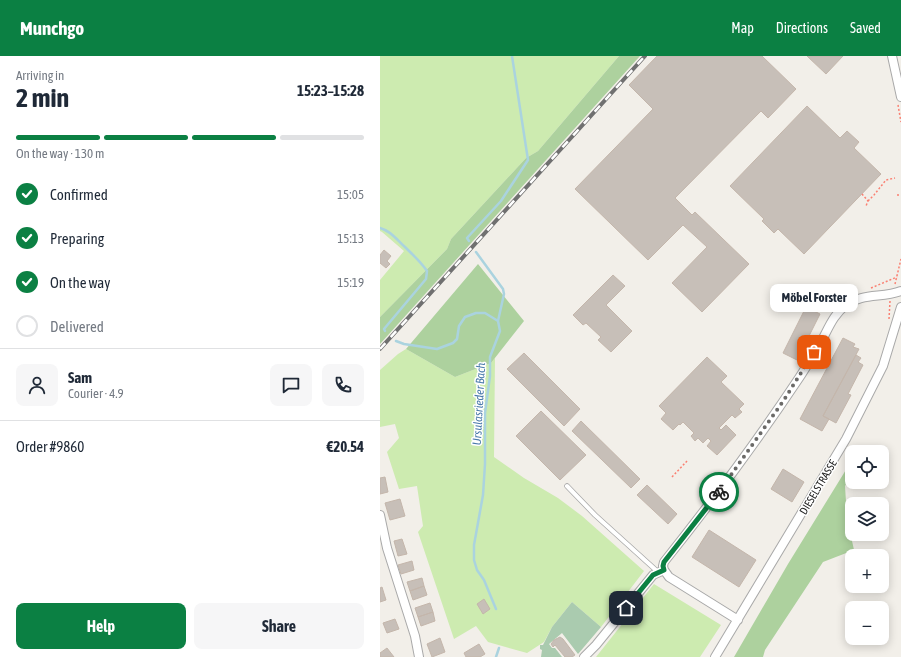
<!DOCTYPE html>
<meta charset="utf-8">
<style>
:root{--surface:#fff;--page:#f6f6f7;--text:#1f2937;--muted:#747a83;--line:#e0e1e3;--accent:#0b8043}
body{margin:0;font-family:"Asap Condensed",sans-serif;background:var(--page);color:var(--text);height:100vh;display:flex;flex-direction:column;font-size:15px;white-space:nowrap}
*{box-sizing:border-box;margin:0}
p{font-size:13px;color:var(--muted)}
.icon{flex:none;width:22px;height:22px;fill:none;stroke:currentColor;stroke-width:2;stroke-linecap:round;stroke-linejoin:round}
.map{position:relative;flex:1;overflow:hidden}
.details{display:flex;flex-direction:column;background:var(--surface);width:380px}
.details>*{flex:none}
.buttons{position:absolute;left:465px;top:389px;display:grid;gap:8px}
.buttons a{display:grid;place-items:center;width:44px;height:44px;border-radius:8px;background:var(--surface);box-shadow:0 2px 10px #0003;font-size:20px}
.pin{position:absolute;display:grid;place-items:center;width:34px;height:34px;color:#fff;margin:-17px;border-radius:8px;box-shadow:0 2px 6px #0006}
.courier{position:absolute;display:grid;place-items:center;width:40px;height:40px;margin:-20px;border:3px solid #0b8043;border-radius:50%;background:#fff;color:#222;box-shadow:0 1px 5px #0007}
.bubble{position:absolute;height:28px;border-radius:8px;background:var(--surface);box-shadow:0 2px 10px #0003;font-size:13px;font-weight:700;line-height:28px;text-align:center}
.summary em{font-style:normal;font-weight:700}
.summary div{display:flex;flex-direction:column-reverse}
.summary{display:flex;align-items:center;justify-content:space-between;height:68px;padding:0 16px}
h1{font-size:26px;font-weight:700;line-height:30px}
.bar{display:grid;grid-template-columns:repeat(4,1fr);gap:6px 4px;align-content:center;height:48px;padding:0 16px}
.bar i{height:5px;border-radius:3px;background:var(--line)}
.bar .selected{background:var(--accent)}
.bar p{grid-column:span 4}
.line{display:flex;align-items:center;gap:10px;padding:0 16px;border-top:1px solid var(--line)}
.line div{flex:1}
.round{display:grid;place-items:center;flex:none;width:42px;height:42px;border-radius:8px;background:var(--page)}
ol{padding:0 16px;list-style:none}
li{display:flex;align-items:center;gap:12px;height:44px}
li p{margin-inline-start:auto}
li .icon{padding:4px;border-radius:50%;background:var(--accent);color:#fff;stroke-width:4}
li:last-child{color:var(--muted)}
li i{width:22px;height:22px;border:2px solid var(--line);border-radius:50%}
.cta{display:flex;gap:8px;margin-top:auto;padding:8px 16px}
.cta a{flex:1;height:46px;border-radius:8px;background:var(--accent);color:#fff;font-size:16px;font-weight:700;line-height:46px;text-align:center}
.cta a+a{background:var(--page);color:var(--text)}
header{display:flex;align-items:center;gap:24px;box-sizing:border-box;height:56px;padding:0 20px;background:var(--accent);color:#fff}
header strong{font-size:19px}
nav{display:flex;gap:22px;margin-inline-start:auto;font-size:14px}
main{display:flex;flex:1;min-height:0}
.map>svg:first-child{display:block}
.grass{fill:#cdebb0}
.forest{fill:#add19e}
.cemetery{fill:#aacbaf}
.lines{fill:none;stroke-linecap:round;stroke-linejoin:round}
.stream{stroke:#aad3df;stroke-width:2.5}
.building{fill:#c7bfb8;stroke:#c4b6ab}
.service-casing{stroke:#a9a9a9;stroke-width:5.5}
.minor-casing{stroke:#a9a9a9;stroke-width:10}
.path{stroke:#fa8072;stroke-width:1.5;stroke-dasharray:2 2;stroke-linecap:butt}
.service{stroke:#fff;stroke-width:4}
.minor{stroke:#fff;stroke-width:8}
.rail-casing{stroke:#707070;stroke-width:4}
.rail{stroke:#fff;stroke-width:2.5;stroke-dasharray:8;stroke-linecap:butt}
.done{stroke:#6b6a68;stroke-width:4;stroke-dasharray:0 7.2}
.route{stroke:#0b8043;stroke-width:5}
.labels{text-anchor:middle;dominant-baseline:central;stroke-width:3;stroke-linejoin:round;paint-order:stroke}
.street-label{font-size:11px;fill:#222;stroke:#fff}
.water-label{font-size:12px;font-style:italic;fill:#4a7aab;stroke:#fff}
</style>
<header>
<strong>Munchgo</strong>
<nav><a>Map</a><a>Directions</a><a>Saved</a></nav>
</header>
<main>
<section class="details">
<div class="summary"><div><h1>2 min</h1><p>Arriving in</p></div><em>15:23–15:28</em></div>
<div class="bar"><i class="selected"></i><i class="selected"></i><i class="selected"></i><i></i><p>On the way · 130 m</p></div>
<ol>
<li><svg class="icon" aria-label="check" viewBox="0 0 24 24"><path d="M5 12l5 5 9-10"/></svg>Confirmed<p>15:05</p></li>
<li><svg class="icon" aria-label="check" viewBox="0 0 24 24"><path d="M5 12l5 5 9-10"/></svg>Preparing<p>15:13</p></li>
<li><svg class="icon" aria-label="check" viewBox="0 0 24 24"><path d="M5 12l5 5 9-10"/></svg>On the way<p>15:19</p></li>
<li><i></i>Delivered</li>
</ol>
<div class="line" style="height:72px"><a class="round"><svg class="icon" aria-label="person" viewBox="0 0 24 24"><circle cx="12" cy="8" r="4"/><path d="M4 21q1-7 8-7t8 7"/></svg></a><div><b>Sam</b><p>Courier · 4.9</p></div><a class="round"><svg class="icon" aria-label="chat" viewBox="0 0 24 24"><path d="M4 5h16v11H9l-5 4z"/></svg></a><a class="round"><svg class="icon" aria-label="phone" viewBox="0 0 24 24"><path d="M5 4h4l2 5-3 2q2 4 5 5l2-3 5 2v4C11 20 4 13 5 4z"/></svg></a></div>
<div class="line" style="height:52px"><div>Order #9860</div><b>€20.54</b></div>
<div class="cta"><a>Help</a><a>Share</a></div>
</section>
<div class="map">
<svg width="521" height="601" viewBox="0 0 521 601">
<rect width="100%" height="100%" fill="#f2efe9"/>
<path class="grass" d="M0 0H239L158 95 146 102 71 183 67 193 0 261V224L24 195 2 176 0 175Z
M26 293 75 321 111 307 115 302 114 401 144 422 178 442 202 460 264 515 221 571 192 546 172 571 164 586 147 597 108 586 96 570 74 583 38 476 43 470 37 430 19 433 7 396 19 382 15 368 0 371V314L18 298Z
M274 528 341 569 320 601H216Z"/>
<path class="forest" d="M239 0H260L0 288V261L67 193 71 183 146 102 158 95Z
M98 208 144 265 111 307 75 321 26 293Z
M472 404 470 421 465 430 467 462 474 494 443 506 385 594 383 601H354L408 508Z"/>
<path class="cemetery" d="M192 546 221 571 198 598 182 577 169 588 172 592H175L182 601H161L162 594 160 593V589H163L172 571Z"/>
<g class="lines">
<path class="stream" d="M0 172C11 175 17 184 25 191 33 199 41 206 47 215L46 223 4 273 5 275
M89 185 87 182 121 145 148 104 132 0
M96 196 123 233 124 238 118 265
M16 285 24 288 57 293 73 287 77 283 79 270 85 261 96 257H105L118 265 120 275 110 301V320L105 357V408L103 439 94 489V504L97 514 104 524 116 553
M116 601 119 592"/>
</g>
<path class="building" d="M277 0H382L416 33 388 62 381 55 295 142 312 159 315 156 369 208 322 256 292 227 327 191 303 169 268 204 195 133 273 53 249 29Z
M427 0H463L446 18Z
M427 50 460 82 467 75 479 86 474 92 501 118 424 198 398 173 394 177 382 165 384 163 350 130Z
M4 194 11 200 7 205 10 208 6 212 0 207V199Z
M233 219 245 230 226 249 252 275 231 296 218 284 221 281 206 267 203 269 193 259Z
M426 251 440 258 417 304 403 297Z
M463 282 475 288 473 291 479 293 443 360 449 363 442 375 420 363Z
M144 297 200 353 184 370 127 313Z
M476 299 481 302 478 306 483 309 468 338 471 339 456 367 443 360Z
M327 301 347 320 341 326 364 348 359 353 362 356 355 362 352 359 339 372 341 374 346 369 356 379 337 399 327 390 331 385 328 382 323 387 318 382 315 385 311 380 314 377 303 366 300 369 299 368 293 374 281 363 286 357 279 350Z
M161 355 206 399 180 424 136 380Z
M201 365 260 423 251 432 192 375Z
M403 413 424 426 412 446 391 433Z
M5 421 8 436 0 438V422Z
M267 429 297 458 288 468 257 439Z
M20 443 25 460 10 464 5 447Z
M329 474 376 504 359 531 312 501Z
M22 483 27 498 18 500 14 485Z
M32 505 34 514 21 518 18 509Z
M42 522 44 530 30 535 27 526Z
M44 530 47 539 33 544 30 535Z
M2 531 6 544 0 546V532Z
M104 543 110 553 103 558 97 548Z
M50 547 53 556 38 561 35 552Z
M53 556 55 565 41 570 38 561Z
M15 563 19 573 7 577 3 567Z
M180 581 183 583 195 599 192 601H185L175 589 173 591 171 588 174 584Z
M60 582 65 596 52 601 47 588Z
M99 588 105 598 100 601H86L84 597Z
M7 592 14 601H0V597Z"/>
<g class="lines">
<defs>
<path id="service" d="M187 430 215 459 278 516"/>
<path id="minor" d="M512 0 521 41
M0 459 7 492 35 580 39 601
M284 514 283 510 284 506C331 447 375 388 417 325 426 312 434 298 442 284 449 271 454 258 466 249 482 237 503 242 521 235
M284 514 289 521 358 564
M204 601 216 589 273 519 284 514
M335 601 466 383 503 310 521 251"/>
</defs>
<use href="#service" class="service-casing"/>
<use href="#minor" class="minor-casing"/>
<path class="path" d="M518 49 521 66
M482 138 488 145 486 150
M517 139H521
M488 145 494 139 506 124 515 122
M515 228 521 203
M491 232 517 221
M509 263 510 245
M292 421 307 405"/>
<use href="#service" class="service"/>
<use href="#minor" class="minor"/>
<defs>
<path id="rail" d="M0 293 265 0"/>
</defs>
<use href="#rail" class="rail-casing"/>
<use href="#rail" class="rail"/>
</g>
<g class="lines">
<path class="done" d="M339 436 404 344 434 296"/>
<path class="route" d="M246 552 273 519 284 514 283 510 284 506 339 436"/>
</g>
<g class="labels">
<g class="street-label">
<text transform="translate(438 431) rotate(-59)">DIESELSTRASSE</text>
</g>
<g class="water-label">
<text transform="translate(99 348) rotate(-87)">Ursulasrieder Bach</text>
</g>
</g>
</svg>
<div class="buttons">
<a><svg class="icon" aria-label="locate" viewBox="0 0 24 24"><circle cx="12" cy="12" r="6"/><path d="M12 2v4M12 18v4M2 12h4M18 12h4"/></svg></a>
<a><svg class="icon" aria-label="layers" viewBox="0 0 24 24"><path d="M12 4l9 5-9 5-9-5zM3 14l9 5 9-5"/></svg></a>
<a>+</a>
<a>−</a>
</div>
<div class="pin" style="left:434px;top:296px;background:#ea580c"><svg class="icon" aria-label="bag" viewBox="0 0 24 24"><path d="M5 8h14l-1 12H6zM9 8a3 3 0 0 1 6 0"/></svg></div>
<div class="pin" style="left:246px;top:552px;background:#1f2937"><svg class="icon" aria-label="home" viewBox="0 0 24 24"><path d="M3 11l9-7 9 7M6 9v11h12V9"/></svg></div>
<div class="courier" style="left:339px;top:436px"><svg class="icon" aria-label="bike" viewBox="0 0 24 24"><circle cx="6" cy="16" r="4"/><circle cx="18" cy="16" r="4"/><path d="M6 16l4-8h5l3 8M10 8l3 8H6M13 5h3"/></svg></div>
<div class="bubble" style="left:390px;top:228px;width:88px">Möbel Forster</div>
</div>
</main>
